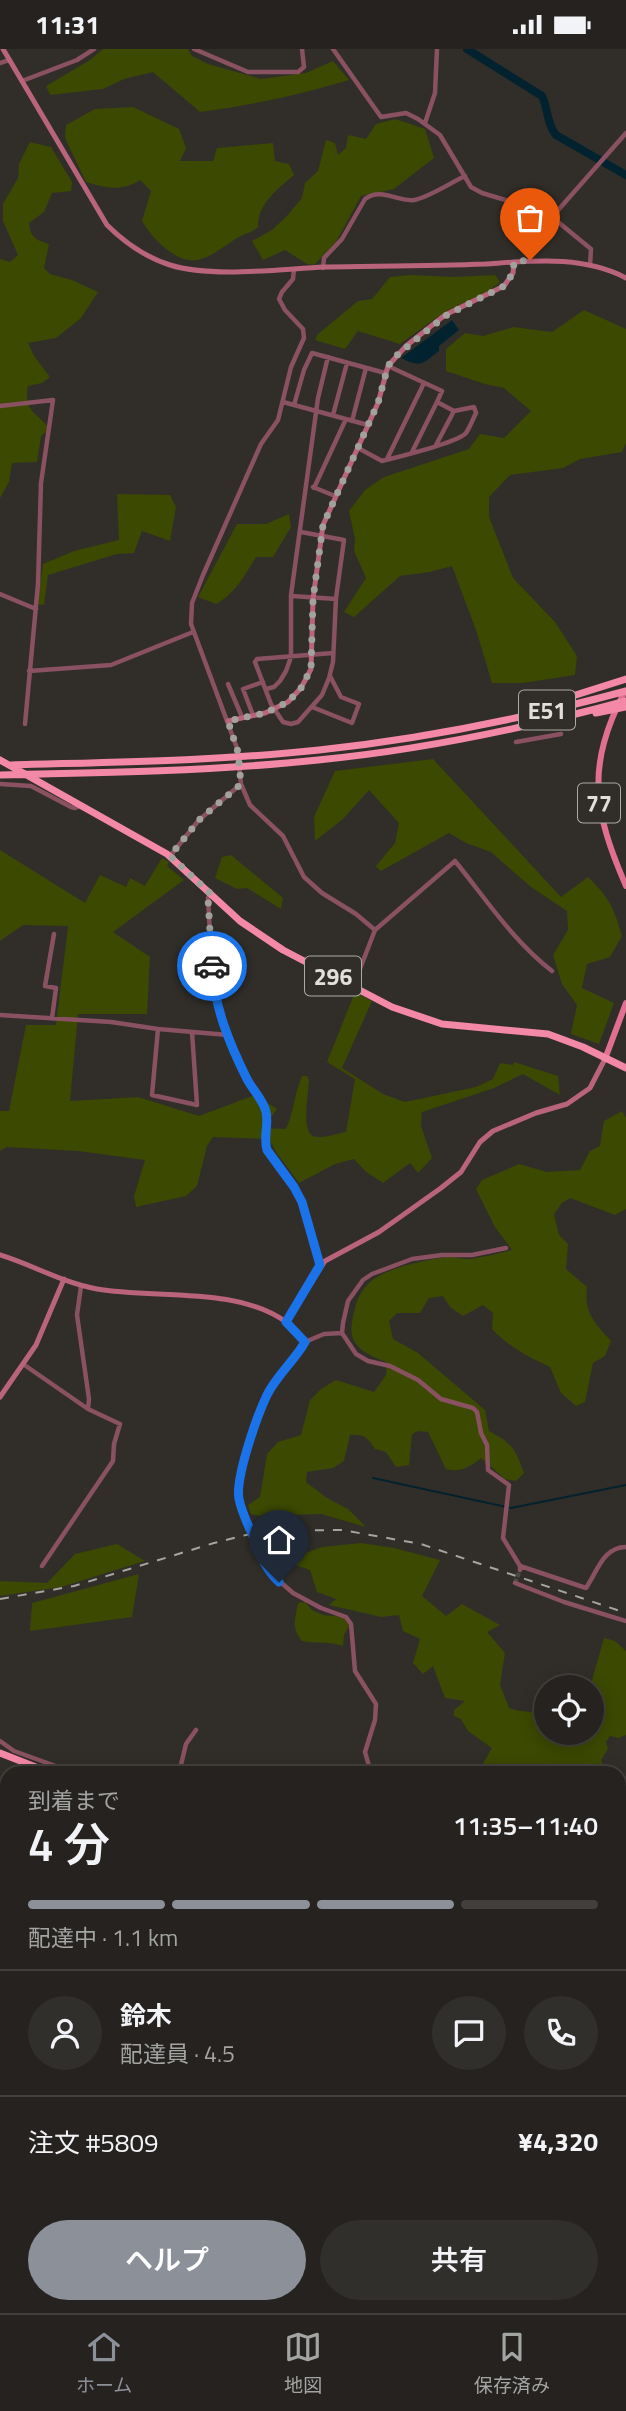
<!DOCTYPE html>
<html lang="ja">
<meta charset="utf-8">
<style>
:root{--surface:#25221f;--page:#312f2c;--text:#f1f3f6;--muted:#a3a4a4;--line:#423f3d;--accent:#8c9099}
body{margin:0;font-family:"Titillium Web","Noto Sans JP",sans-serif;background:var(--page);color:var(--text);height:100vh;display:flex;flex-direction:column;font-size:26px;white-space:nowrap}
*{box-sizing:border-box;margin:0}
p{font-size:23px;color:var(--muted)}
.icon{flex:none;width:38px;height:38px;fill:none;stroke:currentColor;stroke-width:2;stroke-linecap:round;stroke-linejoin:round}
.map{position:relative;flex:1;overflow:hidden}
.drawer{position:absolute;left:0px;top:1717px;width:626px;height:548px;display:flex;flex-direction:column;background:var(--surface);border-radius:21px 21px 0 0;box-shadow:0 4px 18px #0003,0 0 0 2px var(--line)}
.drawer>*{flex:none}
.tools{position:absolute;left:534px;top:1626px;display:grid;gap:14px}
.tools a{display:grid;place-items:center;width:70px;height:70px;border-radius:50%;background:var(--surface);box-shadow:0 4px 18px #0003,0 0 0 2px var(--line);font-size:35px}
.pin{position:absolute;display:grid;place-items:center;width:60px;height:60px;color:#fff;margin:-72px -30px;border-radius:50% 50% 50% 0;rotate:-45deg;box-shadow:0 0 7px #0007}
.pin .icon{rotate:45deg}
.courier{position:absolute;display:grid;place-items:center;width:70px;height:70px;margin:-35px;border:5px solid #1a73e8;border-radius:50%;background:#fff;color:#222;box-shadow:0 2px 9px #0007}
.headline em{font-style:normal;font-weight:600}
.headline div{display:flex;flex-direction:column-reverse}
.headline{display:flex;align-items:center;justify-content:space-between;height:119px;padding:0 28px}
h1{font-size:46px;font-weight:600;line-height:52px}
.bar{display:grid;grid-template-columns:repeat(4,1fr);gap:10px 7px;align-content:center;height:84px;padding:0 28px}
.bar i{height:9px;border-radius:5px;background:var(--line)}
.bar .current{background:var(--accent)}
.bar p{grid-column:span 4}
.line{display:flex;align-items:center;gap:18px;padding:0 28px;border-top:2px solid var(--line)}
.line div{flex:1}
.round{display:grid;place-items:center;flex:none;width:74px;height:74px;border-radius:37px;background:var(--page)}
.button{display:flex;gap:14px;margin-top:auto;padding:14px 28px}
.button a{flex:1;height:80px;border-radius:42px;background:var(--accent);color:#fff;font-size:28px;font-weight:600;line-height:80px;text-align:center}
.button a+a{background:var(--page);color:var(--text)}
.status{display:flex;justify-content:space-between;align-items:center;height:49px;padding:0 35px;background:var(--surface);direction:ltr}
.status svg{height:19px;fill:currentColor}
.dock{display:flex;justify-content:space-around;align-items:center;height:98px;border-top:2px solid var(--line);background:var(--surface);font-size:19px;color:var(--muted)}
.dock a{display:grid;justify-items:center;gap:4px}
.dock .current{color:var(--accent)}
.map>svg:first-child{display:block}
.green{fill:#3b4901}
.water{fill:#03222f}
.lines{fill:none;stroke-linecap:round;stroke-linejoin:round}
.stream{stroke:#03222f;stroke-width:2}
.river{stroke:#03222f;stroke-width:8}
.street-tunnel{stroke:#4b4944;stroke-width:4.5;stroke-dasharray:4.5 2;stroke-linecap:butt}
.street{stroke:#895161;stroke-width:4.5}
.secondary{stroke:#ba637d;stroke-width:5}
.primary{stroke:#e06f92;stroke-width:6}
.highway{stroke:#f488a7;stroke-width:7}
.rail{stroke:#a6a4a0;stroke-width:2;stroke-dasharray:9 9;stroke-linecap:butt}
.done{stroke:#a3a19d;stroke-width:7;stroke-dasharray:0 12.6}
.route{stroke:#1a73e8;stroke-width:9}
.labels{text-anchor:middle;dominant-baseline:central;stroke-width:7;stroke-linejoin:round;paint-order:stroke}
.shield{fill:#312e29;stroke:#acaaa6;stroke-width:2}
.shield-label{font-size:23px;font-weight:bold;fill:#e1dfdc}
</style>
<div class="status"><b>11:31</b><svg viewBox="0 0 49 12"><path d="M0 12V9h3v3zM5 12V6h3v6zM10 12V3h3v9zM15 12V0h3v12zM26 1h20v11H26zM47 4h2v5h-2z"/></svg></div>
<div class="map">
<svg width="626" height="2264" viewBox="0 0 626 2264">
<rect width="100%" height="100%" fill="#312e29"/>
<path class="green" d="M103 0H188L192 7 208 15 261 30 306 24 333 12 349 31C300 46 251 56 200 63L153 23 124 30 103 40 50 46 46 37 90 11Z
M133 58 179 80 186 99 180 112H213L217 99 273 94 275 112 289 115 294 126C277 141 258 154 258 178 251 184 247 184 239 188 226 195 213 208 197 211 176 215 151 188 142 172L151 142 140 131C122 143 106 139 86 133L65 89 66 76 95 60Z
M395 70 425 80 434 109 394 140 361 147 336 193 314 216 307 215 285 201 263 211 252 192 272 181 286 168 302 149 305 134 318 122 326 91 335 94 338 106 346 99 348 86 366 90 376 75Z
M30 93 51 98 72 133 71 142 52 144 44 163 29 174C30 188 36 191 49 195L44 219 50 225 72 231 98 243 81 269 56 289 28 294 34 307 50 328 42 334 28 337C23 362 36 363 50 380L41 387 37 413 12 414 9 433 0 449V210L10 213 18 206 3 172V155L18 129 19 115Z
M410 226 454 228 495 226 500 233 487 243 446 262 400 295 358 282 345 300 315 291 318 285 358 252 372 250 390 228Z
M584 261 626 280V394L622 403 580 410 563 419 510 426 489 448V468L513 529 555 573 577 607 575 626 523 634H492L477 584 452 517 430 523 400 527 354 568 344 563 366 529 354 502 355 490 349 462 365 441 384 428 469 400 480 385 504 389 531 362 504 339 485 335 446 322V300L465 284 483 287 513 278 552 283Z
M117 445 170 446 176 458 170 492 142 482 134 504 117 505 48 526 44 556 37 555 43 515 74 502 119 491Z
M289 465 291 478 273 508H256C245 526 235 545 216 555L198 548 237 475H266Z
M433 710 561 848 588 828C610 850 613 857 622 887L610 908 587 915 582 939 614 954 599 995 571 985 577 956 562 935 553 906 568 881 567 862 531 838 491 803 466 794 449 784 381 822 376 817 395 794 399 774 369 741 343 770 315 792 314 768 335 722Z
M0 801 85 854 100 826 126 838 130 829 145 837 162 809 169 813 167 817 184 831 113 883 150 908 147 965H78L70 1052 138 1048 199 1067 255 1046 277 1060 263 1079 286 1080C294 1062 294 1046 302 1027H307L309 1031C309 1044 299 1088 317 1088 326 1089 337 1084 346 1083L355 1030 327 1013 355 943 372 952 342 1019 383 1045 405 1053 476 1038 493 1030 500 1014 513 1016 514 1013 558 1027 560 1046 523 1025 494 1039 422 1063 421 1077 432 1109 418 1124 410 1114 383 1134 365 1122 354 1110 335 1115 299 1134 276 1103 269 1090 213 1088 207 1097 197 1137 186 1147 136 1158 134 1147 145 1111 78 1102 7 1098 0 1102V1062H9L26 976H56L68 877 23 876 0 892Z
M231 806 283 849 281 860 247 839 237 840 215 829 222 808Z
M622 1062 626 1069V1160L615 1166 570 1149 562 1154 554 1165 559 1186 568 1195 566 1220 587 1238C584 1264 594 1273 611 1292L605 1307 593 1314 585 1353 576 1357 561 1344 550 1318C528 1308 509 1298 492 1280L493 1264 483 1256 463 1267 450 1258 443 1247 429 1249 420 1264H397L389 1272 393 1290 418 1304 485 1361 489 1382C513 1395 515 1399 524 1424L516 1432 505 1430 481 1409C470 1418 460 1424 446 1420L428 1383 418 1382 412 1385 409 1416 396 1418 386 1403 375 1400C368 1389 364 1385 350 1386L344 1412 333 1419 307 1423 306 1433 327 1449 348 1460 366 1478 321 1465 261 1467 251 1465 248 1456 260 1448 267 1405 278 1393 301 1386 310 1351 321 1340 336 1331 374 1343 386 1326 387 1313C370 1307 347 1298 352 1274 354 1260 357 1246 368 1235 382 1220 427 1210 448 1208 455 1208 462 1210 470 1210 484 1208 498 1205 512 1201L495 1178 476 1140 482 1131 519 1115 547 1123 580 1121 590 1102 600 1097 604 1072Z
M361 1494 394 1499 440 1511 422 1547 446 1567 462 1555 500 1576 487 1583 505 1604 500 1636 509 1659C523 1664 533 1662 546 1665V1684H592L590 1638 604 1589 615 1592 626 1602V1686L618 1689 610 1687 606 1693 608 1700 601 1711 605 1724H465L481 1718 492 1699 468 1682 461 1670 454 1667V1661L465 1652 445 1649 433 1617 423 1625 413 1614 420 1590 403 1582 399 1566 381 1568 329 1556 336 1550 317 1543 310 1521 284 1512 322 1498Z
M117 1495 145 1512 61 1538 0 1547V1532L47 1534 75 1505Z
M139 1525 132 1568 30 1582 32 1554Z
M305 1553 312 1561 323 1566 344 1568 349 1577 344 1586 343 1597C329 1592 316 1595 302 1592 291 1578 295 1571 298 1554Z"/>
<path class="water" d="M452 271 459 281 439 297V302C422 315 421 319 401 309Z"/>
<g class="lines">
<path class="stream" d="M373 1429 511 1459 626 1436"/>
<path class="river" d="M467 0 542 47C548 59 547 76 556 86L626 126"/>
<path class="street-tunnel" d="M515 1534 520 1521"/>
<path class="street" d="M194 0 248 23H298L304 18 302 0
M333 0 381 68 406 64 418 70 440 86 471 138 482 144 536 160 552 168 591 200 590 216
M0 14 9 11
M22 32 77 11 94 0
M425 74 435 44 437 0
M552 168 626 84
M323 219 324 209 342 190 365 150C381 138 397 153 414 151 430 148 450 134 465 127
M294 220 293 230 282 243 279 250 285 261 303 280 304 289 291 318 278 371 261 395 203 526 192 554 191 575 237 699 241 735 250 756 283 787 304 828 322 844 356 865 375 881
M283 353 368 376
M294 356 304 321 312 304 385 324
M0 357 53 351 41 434 38 535 25 675
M333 366 347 314
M352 372 366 319
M436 396 454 362
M358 399 382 412C398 408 457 394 466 384 470 378 473 370 476 364L474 358 454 362 437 353 442 342 388 317
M412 403 437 353
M387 410 424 334
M313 438 335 447
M314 439 346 370
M301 483 344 491 336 549 333 613 329 629 322 646 298 673 291 675 283 673 271 655 255 613 257 610 333 604
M0 545 36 560
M292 547 336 550
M29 622 111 616 193 583
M228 635 242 668
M266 640 274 638 280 632 286 622 291 608V546L318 349 328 308
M312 658 352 674 359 655 341 648 330 627
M253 666 243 640 263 633
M516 693 561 685
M0 735 31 737 71 758 75 759 80 757
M170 807 199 771 241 735
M210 845 208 849 213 940 241 1019 266 1062 265 1094 267 1101 294 1138 302 1153 320 1216
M353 938 375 881 455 812C486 850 513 892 552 922
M0 966 111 973 158 980 228 986
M52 969 56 939 45 937 54 885
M158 980 152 1046 197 1056 192 983
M506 1199 472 1206H442L412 1210 372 1225 363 1231 348 1252 343 1274 342 1284 356 1305 368 1312 390 1317 418 1331 441 1350 473 1359 477 1363 481 1384 487 1396 488 1421 509 1436 503 1489 520 1517
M81 1237 77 1266 89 1350 88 1360
M342 1284 324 1285 305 1293 284 1319 267 1345 254 1380 239 1433V1449L269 1523 293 1544 321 1559 346 1568 351 1575 355 1622 376 1655 375 1671 365 1703 371 1724
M23 1315 88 1360 120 1375 114 1395 113 1412 42 1517
M520 1521V1517L586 1539C597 1523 603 1498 626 1498
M515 1534 564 1553 626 1572
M0 1692 14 1702 75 1724
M179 1724 186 1695 196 1681
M620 1753 626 1751
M620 2025 626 2033
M0 2214 7 2219
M620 2235 626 2221
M372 2258 378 2263 383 2258
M9 2264 18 2258
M40 2264 45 2258
M600 2264 604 2258"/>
<path class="secondary" d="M3 0 107 176C125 194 145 208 170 216 211 229 280 220 324 218 378 217 431 217 485 215 532 212 582 206 626 229
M228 672 265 664 288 653 301 639 311 620 313 550 323 476 378 354 388 317 406 297 445 266 504 237 513 224 514 213
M0 1206C33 1216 63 1234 97 1240 154 1250 236 1237 286 1273 293 1278 299 1286 305 1293
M286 1273 325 1212 379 1183 441 1139 461 1123 480 1093 493 1082 536 1064 567 1055 590 1039 605 1010
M0 1348 36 1296 64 1230
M0 1938 7 1932
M0 2177 7 2179"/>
<path class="primary" d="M625 642C586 717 593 761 626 837
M605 1010 626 954"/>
<path class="highway" d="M525 662 626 630
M596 664 626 658
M0 711 167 805 240 872 283 901 392 958 442 975 548 985 583 998 626 1019
M11 716C114 713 217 712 319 701 422 690 526 669 626 642
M0 726C106 724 213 722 318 711 422 701 526 679 626 652
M0 1704 51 1724
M620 1936 626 1937"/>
<path class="rail" d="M0 1550 74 1537 214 1494 262 1482 342 1481 421 1495 626 1564
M620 2226 626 2223
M516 2264 536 2258"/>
</g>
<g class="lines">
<path class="done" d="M212 917 208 849 211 845 170 807 199 771 241 735 238 703 228 672 265 664 288 653 301 639 311 620 313 550 323 476 378 354 388 317 396 307 445 267 504 237 513 224 514 213 530 211"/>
<path class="route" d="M212 917C214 957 229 994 247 1030 252 1040 264 1052 266 1063 269 1076 263 1088 267 1101L294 1138 302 1153 320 1216 286 1273 305 1293C295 1311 277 1326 267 1346 257 1367 235 1429 239 1450 242 1465 249 1478 255 1491 261 1508 266 1521 279 1533"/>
</g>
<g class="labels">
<g class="shield">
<rect x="519" y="641.5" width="56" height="39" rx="5"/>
<rect x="578" y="734.5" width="42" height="39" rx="5"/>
<rect x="305" y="907.5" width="56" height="39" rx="5"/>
</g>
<g class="shield-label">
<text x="547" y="661">E51</text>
<text x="599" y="754">77</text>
<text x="333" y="927">296</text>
</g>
</g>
</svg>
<div class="tools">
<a><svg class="icon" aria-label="locate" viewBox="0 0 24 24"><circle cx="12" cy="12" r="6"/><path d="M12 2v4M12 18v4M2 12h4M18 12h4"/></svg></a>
</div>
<div class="pin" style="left:530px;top:211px;background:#ea580c"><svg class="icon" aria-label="bag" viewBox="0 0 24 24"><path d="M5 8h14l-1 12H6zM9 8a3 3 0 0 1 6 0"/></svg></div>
<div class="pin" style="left:279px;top:1533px;background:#1f2937"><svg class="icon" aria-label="home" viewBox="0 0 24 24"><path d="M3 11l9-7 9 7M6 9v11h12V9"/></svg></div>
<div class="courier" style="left:212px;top:917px"><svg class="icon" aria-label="car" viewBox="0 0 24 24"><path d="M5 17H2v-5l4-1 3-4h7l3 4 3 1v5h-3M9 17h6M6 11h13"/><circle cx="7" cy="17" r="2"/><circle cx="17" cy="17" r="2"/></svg></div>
<section class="drawer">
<div class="headline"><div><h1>4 分</h1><p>到着まで</p></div><em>11:35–11:40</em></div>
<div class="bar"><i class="current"></i><i class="current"></i><i class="current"></i><i></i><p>配達中 · 1.1 km</p></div>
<div class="line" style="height:126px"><a class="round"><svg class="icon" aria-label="person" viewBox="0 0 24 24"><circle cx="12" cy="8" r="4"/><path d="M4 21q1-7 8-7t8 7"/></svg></a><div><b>鈴木</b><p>配達員 · 4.5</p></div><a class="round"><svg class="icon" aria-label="chat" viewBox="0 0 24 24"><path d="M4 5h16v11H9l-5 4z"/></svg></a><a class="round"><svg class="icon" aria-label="phone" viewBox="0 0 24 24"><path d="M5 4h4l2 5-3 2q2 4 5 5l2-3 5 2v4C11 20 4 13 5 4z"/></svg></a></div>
<div class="line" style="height:91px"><div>注文 #5809</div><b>¥4,320</b></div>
<div class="button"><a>ヘルプ</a><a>共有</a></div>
</section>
</div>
<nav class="dock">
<a class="current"><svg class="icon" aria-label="home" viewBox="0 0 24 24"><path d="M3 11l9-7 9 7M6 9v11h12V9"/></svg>ホーム</a>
<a><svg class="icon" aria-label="map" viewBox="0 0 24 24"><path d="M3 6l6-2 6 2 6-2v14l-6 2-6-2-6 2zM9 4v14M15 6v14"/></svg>地図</a>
<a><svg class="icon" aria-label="saved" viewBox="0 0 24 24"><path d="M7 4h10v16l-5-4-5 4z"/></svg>保存済み</a>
</nav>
